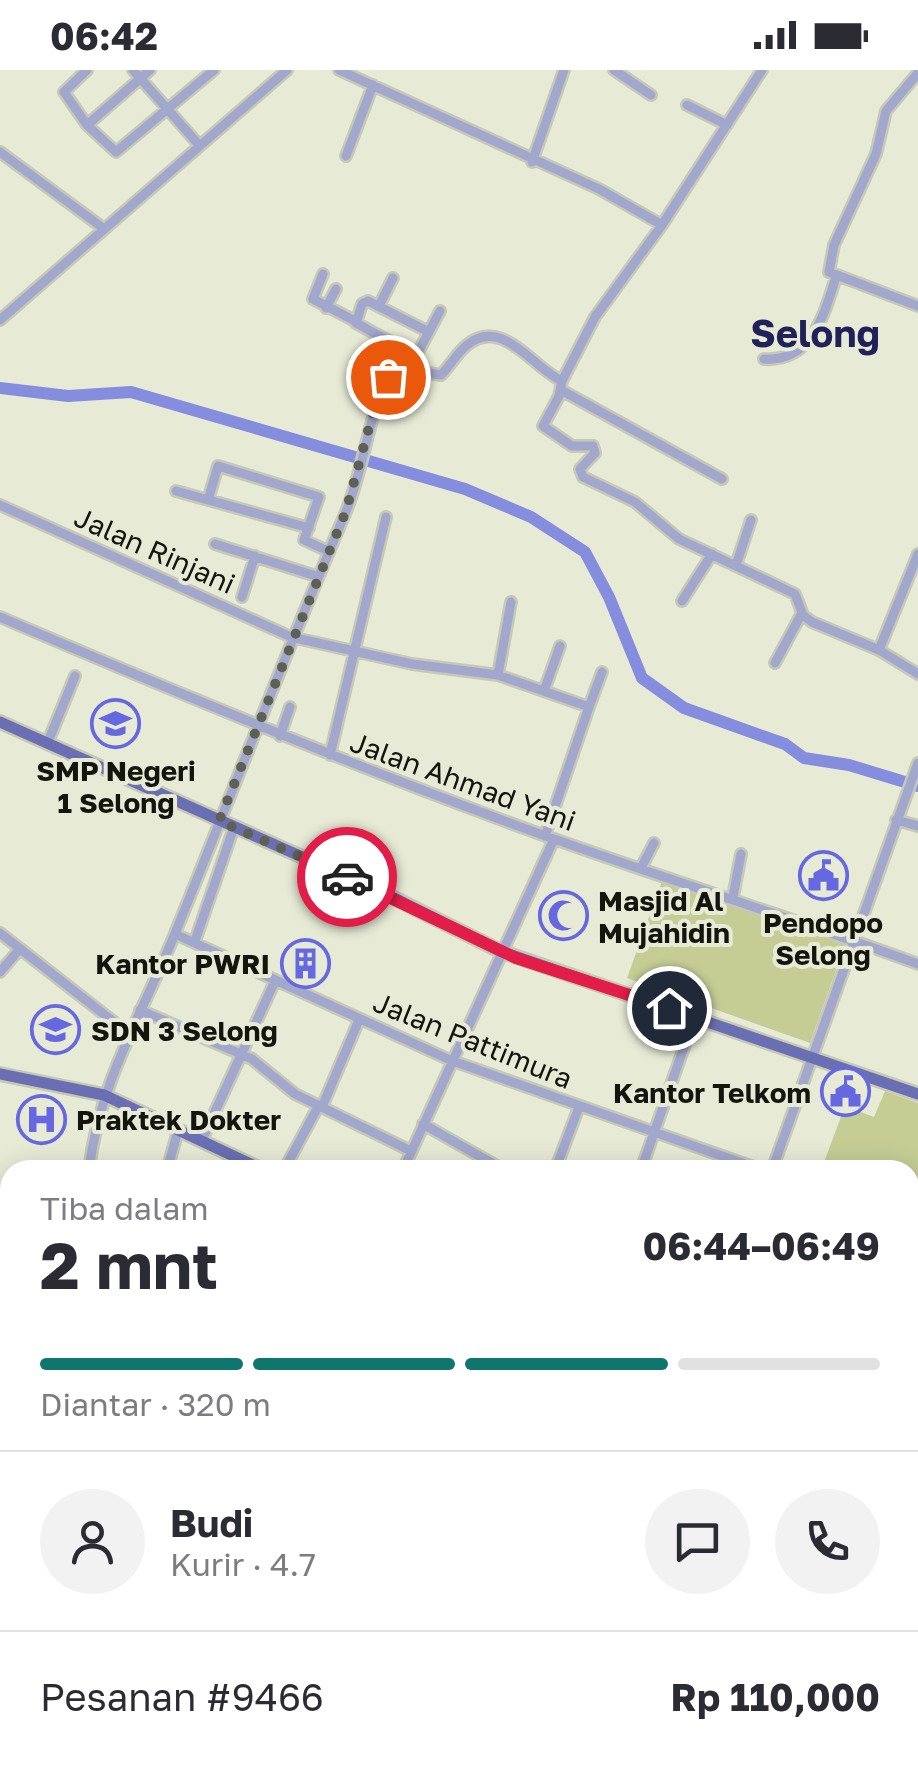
<!DOCTYPE html>
<html lang="id">
<meta charset="utf-8">
<style>
:root{--surface:#fff;--page:#f2f2f3;--text:#2b2b33;--muted:#7c7c81;--line:#e1e1e2;--accent:#0f766e}
body{margin:0;font-family:"Golos Text",sans-serif;background:var(--page);color:var(--text);height:100vh;display:flex;flex-direction:column;font-size:38px;white-space:nowrap}
*{box-sizing:border-box;margin:0}
p{font-size:32px;color:var(--muted)}
.icon{flex:none;width:55px;height:55px;fill:none;stroke:currentColor;stroke-width:2;stroke-linecap:round;stroke-linejoin:round}
.map{position:relative;flex:1;overflow:hidden}
.drawer{position:absolute;left:0px;top:1090px;width:920px;height:620px;display:flex;flex-direction:column;background:var(--surface);border-radius:30px 30px 0 0;box-shadow:0 5px 25px #0003}
.drawer>*{flex:none}
.pin{position:absolute;display:grid;place-items:center;width:85px;height:85px;color:#fff;margin:-42px;border:5px solid #fff;border-radius:50%;box-shadow:0 2px 10px #0007}
.courier{position:absolute;display:grid;place-items:center;width:100px;height:100px;margin:-50px;border:8px solid #e11d48;border-radius:50%;background:#fff;color:#222;box-shadow:0 2px 12px #0007}
.headline em{font-style:normal;font-weight:700}
.headline div{display:flex;flex-direction:column-reverse}
.headline{display:flex;align-items:center;justify-content:space-between;height:170px;padding:0 40px}
h1{font-size:65px;font-weight:700;line-height:75px}
.bar{display:grid;grid-template-columns:repeat(4,1fr);gap:15px 10px;align-content:center;height:120px;padding:0 40px}
.bar i{height:12px;border-radius:8px;background:var(--line)}
.bar .current{background:var(--accent)}
.bar p{grid-column:span 4}
.line{display:flex;align-items:center;gap:25px;padding:0 40px;border-top:2px solid var(--line)}
.line div{flex:1}
.round{display:grid;place-items:center;flex:none;width:105px;height:105px;border-radius:52px;background:var(--page)}
.status{display:flex;justify-content:space-between;align-items:center;height:70px;padding:0 50px;background:var(--surface);direction:ltr}
.status svg{height:28px;fill:currentColor}
.map>svg:first-child{display:block}
.green{fill:#c5cd95}
.lines{fill:none;stroke-linecap:round;stroke-linejoin:round}
.river{stroke:#858dde;stroke-width:12}
.minor-casing{stroke:#c5c9b6;stroke-width:14}
.major-casing{stroke:#c5c9b6;stroke-width:16}
.minor{stroke:#a2a8cd;stroke-width:9}
.major{stroke:#696fb2;stroke-width:11}
.done{stroke:#5e6054;stroke-width:10;stroke-dasharray:0 18}
.route{stroke:#e11d48;stroke-width:12}
.labels{text-anchor:middle;dominant-baseline:central;stroke-width:8;stroke-linejoin:round;paint-order:stroke}
.street-label{font-size:28px;fill:#14150e;stroke:#e7ebd6}
.poi-label{font-size:28px;font-weight:bold;fill:#14150e;stroke:#e7ebd6;text-anchor:start}
.district-label{font-size:38px;font-weight:bold;fill:#21215a;stroke:#e7ebd6}
</style>
<div class="status"><b>06:42</b><svg viewBox="0 0 49 12"><path d="M0 12V9h3v3zM5 12V6h3v6zM10 12V3h3v9zM15 12V0h3v12zM26 1h20v11H26zM47 4h2v5h-2z"/></svg></div>
<div class="map">
<svg width="918" height="1710" viewBox="0 0 918 1710">
<rect width="100%" height="100%" fill="#e7ebd6"/>
<path class="green" d="M662 811 845 875 810 973 627 908Z
M885 1021 918 1033V1154L910 1151V1100H821L845 1036 874 1047Z"/>
<g class="lines">
<path class="river" d="M0 318 68 326 131 322 465 419 531 447 585 482 609 527 642 608 684 638 785 674 804 688 849 695 918 716"/>
<defs>
<path id="minor" d="M87 0 64 22 87 55 150 0
M133 0 199 75
M339 0 599 119 662 155
M614 0 651 25
M918 3 886 41 876 84 834 175 829 202 918 236
M687 35 727 55
M87 55 116 82 214 0
M0 82 103 158
M346 86 373 15
M532 92 564 0
M323 204 313 229 355 251
M379 236 393 208
M326 238 336 219
M0 250 287 0
M416 286 356 253 362 234 368 231 429 262
M415 288 440 241
M764 289C812 292 824 245 836 207
M562 311 559 326 543 356 572 376H593L595 383 580 399 583 407 635 432 679 469 795 524 803 545 812 552 879 580 918 604
M561 320 722 409
M176 421 309 458
M208 430 218 396 319 427 304 470 328 481
M0 435 291 567 412 594 498 605 589 637 545 766
M215 474 316 506
M736 495 751 450
M242 527 255 486
M682 531 712 484
M0 547C163 617 327 685 494 747 634 800 777 842 918 894
M879 580 918 484
M775 593 802 543
M498 605 511 532
M544 621 560 576
M589 637 602 602
M280 666 290 637
M48 672 75 606
M330 685 386 447
M896 750 918 756
M641 798 654 773
M733 827 741 784
M0 863 128 963
M175 864 450 990 762 1100
M195 871 234 757
M0 902 19 880
M140 940 252 989 295 1024 411 1081
M322 1037 359 950
M423 1054 504 1100
M202 1070 275 911
M557 1095 579 1037
M89 1100C99 1014 141 946 174 866 231 726 285 584 345 444 364 399 367 350 388 307L404 299 441 305C450 296 457 283 467 275 502 246 533 298 562 311L595 247 662 155 762 0
M167 1100 178 1061
M284 1100 319 1035
M403 1100 554 769
M641 1100 695 946
M772 1100 918 693
M8 1170 10 1188
M910 1179 917 1164
M910 1226 918 1229
M910 1284 918 1270
M910 1310 918 1313
M910 1417 918 1397
M910 1489 915 1478
M0 1536 10 1505
M910 1559 918 1565
M0 1578 10 1580
M910 1637 918 1642
M79 1700 101 1710
M254 1700 263 1710
M602 1700 617 1710
M852 1700 861 1710
M225 1710 233 1700
M375 1710 379 1700
M497 1710 499 1700
M628 1710 639 1700
M696 1710 706 1700
M914 1710 918 1704"/>
<path id="major" d="M0 652 394 828 500 881 918 1024
M0 1004 104 1025 263 1100
M910 1395 918 1399"/>
</defs>
<use href="#minor" class="minor-casing"/>
<use href="#major" class="major-casing"/>
<use href="#minor" class="minor"/>
<use href="#major" class="major"/>
</g>
<g class="lines">
<path class="done" d="M347 807 219 751 346 441 374 339 388 307"/>
<path class="route" d="M347 807 516 888 669 938"/>
</g>
<defs>
<symbol id="school-ring" viewBox="-11 -11 22 22"><circle r="9.5" fill="#e7ebd6" stroke="#6668e1" stroke-width="1.5"/><path d="M0-5L7-2L0 1L-7-2ZM-4 1L0 2.5L4 1V4Q0 6-4 4Z" fill="#6668e1"/></symbol>
<symbol id="civic-ring" viewBox="-11 -11 22 22"><circle r="9.5" fill="#e7ebd6" stroke="#6668e1" stroke-width="1.5"/><path d="M-.6-6.5H3V-4.5H.6V-3L4-1V1h2V6H-6V1h2V-1L-.6-3ZM-1.2 2.5V6h2.4V2.5Z" fill="#6668e1"/></symbol>
<symbol id="mosque-ring" viewBox="-11 -11 22 22"><circle r="9.5" fill="#e7ebd6" stroke="#6668e1" stroke-width="1.5"/><path d="M3.5-4.9A6 6 0 1 0 3.5 4.9A5 5 0 1 1 3.5-4.9Z" fill="#6668e1"/></symbol>
<symbol id="building-ring" viewBox="-11 -11 22 22"><circle r="9.5" fill="#e7ebd6" stroke="#6668e1" stroke-width="1.5"/><path d="M-4-6H4V6H1V3H-1V6H-4ZM-2.5-4.3h1.7v1.8h-1.7ZM.8-4.3h1.7v1.8H.8ZM-2.5-1h1.7V.8h-1.7ZM.8-1h1.7V.8H.8Z" fill="#6668e1"/></symbol>
<symbol id="hospital-ring" viewBox="-11 -11 22 22"><circle r="9.5" fill="#e7ebd6" stroke="#6668e1" stroke-width="1.5"/><path d="M-5-5h3v3.5h4V-5h3V5h-3V1.5h-4V5h-3Z" fill="#6668e1"/></symbol>
</defs>
<g fill-rule="evenodd">
<use href="#school-ring" x="88" y="626" width="55" height="55"/>
<use href="#civic-ring" x="796" y="778" width="55" height="55"/>
<use href="#mosque-ring" x="536" y="818" width="55" height="55"/>
<use href="#building-ring" x="278" y="866" width="55" height="55"/>
<use href="#school-ring" x="28" y="932" width="55" height="55"/>
<use href="#civic-ring" x="818" y="994" width="55" height="55"/>
<use href="#hospital-ring" x="14" y="1022" width="55" height="55"/>
</g>
<g class="labels">
<g class="street-label">
<text transform="translate(155 480) rotate(24)">Jalan Rinjani</text>
<text transform="translate(463 711) rotate(20)">Jalan Ahmad Yani</text>
<text transform="translate(473 970) rotate(22)">Jalan Pattimura</text>
</g>
<g class="poi-label">
<text x="116" y="700" text-anchor="middle">SMP Negeri<tspan x="116" dy="32">1 Selong</tspan></text>
<text x="598" y="830">Masjid Al<tspan x="598" dy="32">Mujahidin</tspan></text>
<text x="823" y="852" text-anchor="middle">Pendopo<tspan x="823" dy="32">Selong</tspan></text>
<text x="270" y="893" text-anchor="end">Kantor PWRI</text>
<text x="91" y="960">SDN 3 Selong</text>
<text x="811" y="1022" text-anchor="end">Kantor Telkom</text>
<text x="76" y="1049">Praktek Dokter</text>
</g>
<g class="district-label">
<text x="815" y="262">Selong</text>
</g>
</g>
</svg>
<div class="pin" style="left:388px;top:307px;background:#ea580c"><svg class="icon" aria-label="bag" viewBox="0 0 24 24"><path d="M5 8h14l-1 12H6zM9 8a3 3 0 0 1 6 0"/></svg></div>
<div class="pin" style="left:669px;top:938px;background:#1f2937"><svg class="icon" aria-label="home" viewBox="0 0 24 24"><path d="M3 11l9-7 9 7M6 9v11h12V9"/></svg></div>
<div class="courier" style="left:347px;top:807px"><svg class="icon" aria-label="car" viewBox="0 0 24 24"><path d="M5 17H2v-5l4-1 3-4h7l3 4 3 1v5h-3M9 17h6M6 11h13"/><circle cx="7" cy="17" r="2"/><circle cx="17" cy="17" r="2"/></svg></div>
<section class="drawer">
<div class="headline"><div><h1>2 mnt</h1><p>Tiba dalam</p></div><em>06:44–06:49</em></div>
<div class="bar"><i class="current"></i><i class="current"></i><i class="current"></i><i></i><p>Diantar · 320 m</p></div>
<div class="line" style="height:180px"><a class="round"><svg class="icon" aria-label="person" viewBox="0 0 24 24"><circle cx="12" cy="8" r="4"/><path d="M4 21q1-7 8-7t8 7"/></svg></a><div><b>Budi</b><p>Kurir · 4.7</p></div><a class="round"><svg class="icon" aria-label="chat" viewBox="0 0 24 24"><path d="M4 5h16v11H9l-5 4z"/></svg></a><a class="round"><svg class="icon" aria-label="phone" viewBox="0 0 24 24"><path d="M5 4h4l2 5-3 2q2 4 5 5l2-3 5 2v4C11 20 4 13 5 4z"/></svg></a></div>
<div class="line" style="height:130px"><div>Pesanan #9466</div><b>Rp 110,000</b></div>
</section>
</div>
